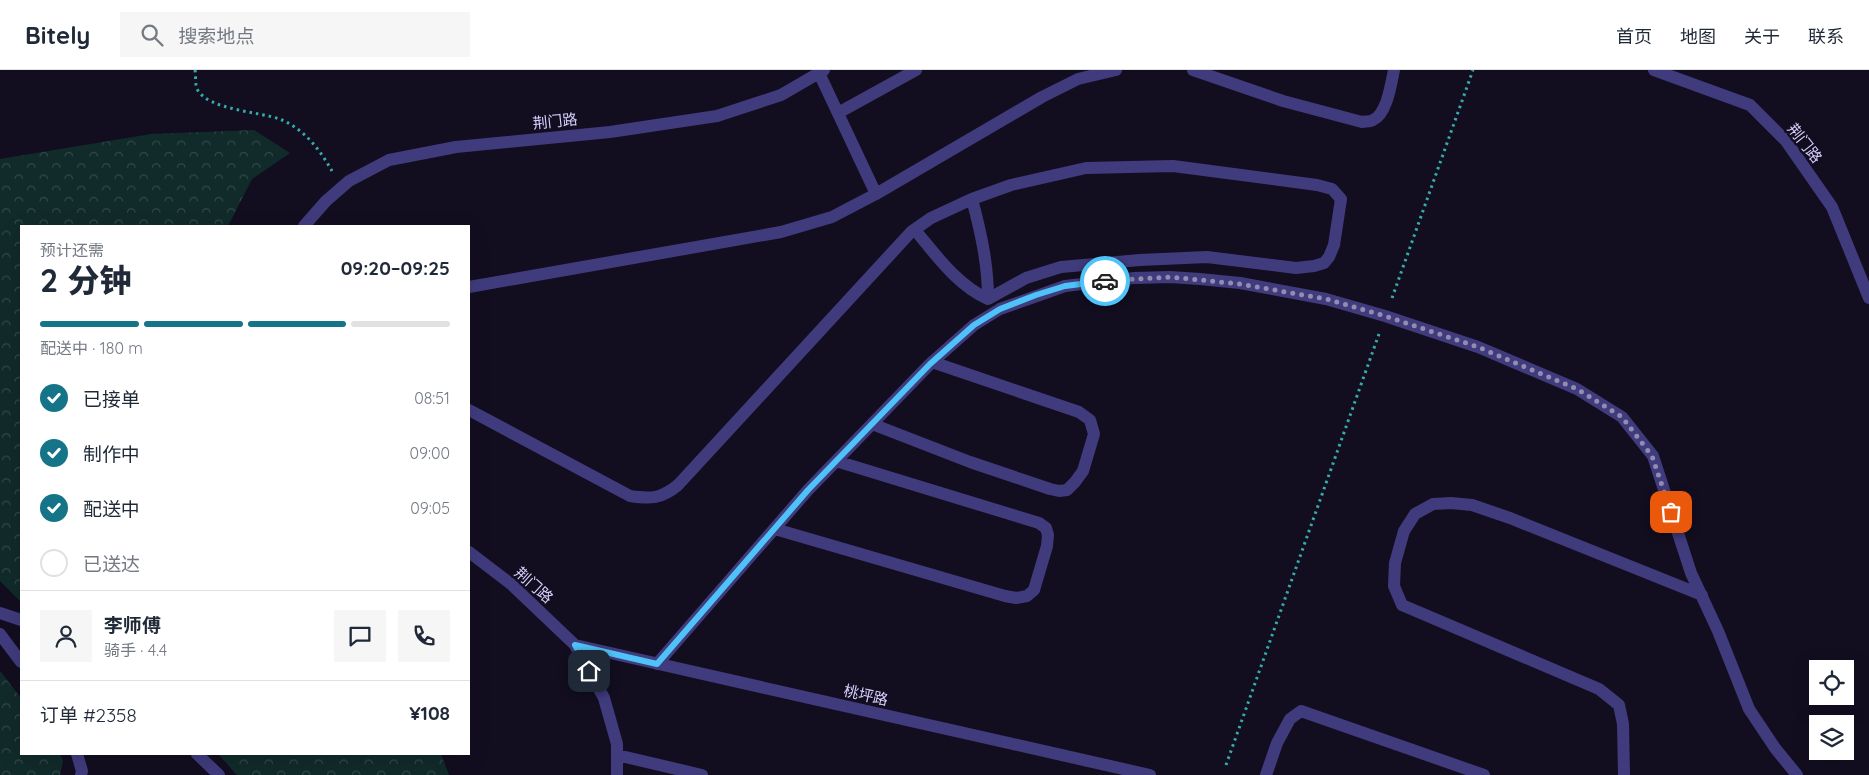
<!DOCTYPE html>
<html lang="zh">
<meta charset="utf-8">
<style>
:root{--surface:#fff;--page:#f6f6f7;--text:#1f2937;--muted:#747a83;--line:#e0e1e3;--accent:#167489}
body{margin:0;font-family:Quicksand,"Noto Sans SC",sans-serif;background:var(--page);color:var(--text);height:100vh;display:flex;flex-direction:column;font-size:19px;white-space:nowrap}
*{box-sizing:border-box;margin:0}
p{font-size:16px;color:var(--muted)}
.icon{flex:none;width:28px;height:28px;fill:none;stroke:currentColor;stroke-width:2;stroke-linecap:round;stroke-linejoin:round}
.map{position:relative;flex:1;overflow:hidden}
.sheet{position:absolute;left:20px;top:155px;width:450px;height:530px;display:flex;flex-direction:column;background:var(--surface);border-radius:0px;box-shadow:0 5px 20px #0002}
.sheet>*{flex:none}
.controls{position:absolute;left:1809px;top:590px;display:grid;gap:10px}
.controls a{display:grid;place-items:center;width:45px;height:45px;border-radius:0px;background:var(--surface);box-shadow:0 5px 20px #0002;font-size:25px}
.pin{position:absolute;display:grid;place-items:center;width:42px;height:42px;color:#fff;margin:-21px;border-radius:10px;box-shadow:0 2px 8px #0006}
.courier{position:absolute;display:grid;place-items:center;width:50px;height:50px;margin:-25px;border:4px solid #4fc3f7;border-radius:50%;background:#fff;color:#222;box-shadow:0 1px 6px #0007}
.summary em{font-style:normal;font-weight:800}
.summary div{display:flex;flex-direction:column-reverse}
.summary{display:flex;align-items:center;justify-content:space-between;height:85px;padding:0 20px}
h1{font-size:32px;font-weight:800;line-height:38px}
.bar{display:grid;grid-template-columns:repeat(4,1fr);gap:8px 5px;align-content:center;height:60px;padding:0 20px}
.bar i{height:6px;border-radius:4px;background:var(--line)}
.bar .active{background:var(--accent)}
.bar p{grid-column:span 4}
.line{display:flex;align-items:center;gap:12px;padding:0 20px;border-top:1px solid var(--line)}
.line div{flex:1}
.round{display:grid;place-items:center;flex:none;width:52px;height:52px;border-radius:0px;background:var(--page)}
ol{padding:0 20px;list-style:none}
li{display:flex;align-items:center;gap:15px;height:55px}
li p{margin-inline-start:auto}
li .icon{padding:5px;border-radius:50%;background:var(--accent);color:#fff;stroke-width:4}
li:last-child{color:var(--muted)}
li i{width:28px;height:28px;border:2px solid var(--line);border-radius:50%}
header{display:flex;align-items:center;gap:30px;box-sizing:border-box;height:70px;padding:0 25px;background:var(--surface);border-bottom:1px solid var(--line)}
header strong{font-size:24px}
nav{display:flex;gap:28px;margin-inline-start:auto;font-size:18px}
.search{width:350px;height:45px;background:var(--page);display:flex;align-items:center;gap:12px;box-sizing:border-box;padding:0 18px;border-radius:0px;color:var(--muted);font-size:19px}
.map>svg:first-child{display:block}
.forest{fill:url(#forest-crowns)}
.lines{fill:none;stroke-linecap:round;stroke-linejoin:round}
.path{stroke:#34adaa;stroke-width:3;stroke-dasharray:2.5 4;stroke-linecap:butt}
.minor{stroke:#403b7d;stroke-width:12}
.done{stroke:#928cb0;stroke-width:5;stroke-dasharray:0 9}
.route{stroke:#4fc3f7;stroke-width:6}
.labels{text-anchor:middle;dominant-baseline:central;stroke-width:5;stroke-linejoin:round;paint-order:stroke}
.street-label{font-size:15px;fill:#d7d0fd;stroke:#120e20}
</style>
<header>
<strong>Bitely</strong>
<div class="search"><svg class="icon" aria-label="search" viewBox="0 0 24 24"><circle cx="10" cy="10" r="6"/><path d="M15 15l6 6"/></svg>搜索地点</div>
<nav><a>首页</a><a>地图</a><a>关于</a><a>联系</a></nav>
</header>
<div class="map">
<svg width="1869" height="705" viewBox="0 0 1869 705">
<defs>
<pattern id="forest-crowns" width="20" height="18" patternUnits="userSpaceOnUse" patternTransform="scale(1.25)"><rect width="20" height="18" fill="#112a2a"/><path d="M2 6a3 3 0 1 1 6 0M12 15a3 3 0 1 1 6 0" fill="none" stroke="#33484a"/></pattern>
</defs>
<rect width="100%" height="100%" fill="#120e20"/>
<path class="forest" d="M254 60 290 83 252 109 228 156H21V532L0 511V89L151 64Z
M0 601 21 628V684H60L63 691 60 705H0Z
M218 684H441L449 705H237Z"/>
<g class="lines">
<path class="path" d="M195 0C196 6 195 14 197 19 209 41 260 41 282 50 305 60 320 80 332 101
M1392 228 1473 0
M1226 695 1379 264"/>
<path class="minor" d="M1193 0 1283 31 1362 52C1365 51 1370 52 1373 50 1387 44 1391 14 1394 0
M1654 0 1750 35 1786 71 1832 137 1869 228
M819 3 876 124
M838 43 916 0
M972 129C981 163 988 194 988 229
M304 156 326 131 349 111 389 90 456 77 610 62 717 46 781 25 824 0
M915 160C936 185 957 215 988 229
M469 217 781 162 832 147 876 124 1042 27 1078 9 1116 0
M469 340 630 426C651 429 661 429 678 415L911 162 931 148 972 129 1011 115 1086 98 1173 96 1317 115 1332 119 1341 129 1334 175 1329 187 1324 193 1314 196 1296 198 1207 187 1140 190 1061 197 1026 208 988 229
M872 354 970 392 1050 419 1059 421 1067 420 1075 412 1083 401 1094 364 1090 350 1079 342 932 292
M775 459 1005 526 1016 528 1027 526 1034 520 1047 476 1048 465 1046 458 1039 453 836 391
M469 482 511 514 575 575 604 628 617 674V705
M0 543 21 550
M0 564 21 592
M575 575 1150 705
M657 594 808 420 930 294 974 255 1000 239 1065 216 1134 208 1170 207 1200 209 1240 213 1326 229 1385 246 1478 277 1577 319 1622 347 1653 386 1691 503 1718 561 1749 639 1775 678 1797 705
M77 684 82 701 81 705
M197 684 219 705
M617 685 702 705
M1266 705 1277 673 1290 649 1301 641 1484 705
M1624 705 1623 654 1619 635 1599 619 1402 535 1394 516 1395 493 1404 461 1415 444 1433 434 1451 433 1472 435 1510 448 1702 525"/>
</g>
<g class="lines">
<path class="done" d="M1105 211 1170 207 1240 214 1326 229 1385 246 1478 277 1577 319 1622 347 1652 386 1671 442"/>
<path class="route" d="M589 601 575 575 657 594 808 420 930 294 974 255 1000 239 1036 225 1065 216 1105 211"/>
</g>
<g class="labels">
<g class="street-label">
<text transform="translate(555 51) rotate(-6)">荆门路</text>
<text transform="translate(1805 73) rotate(52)">荆门路</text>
<text transform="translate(534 515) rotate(42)">荆门路</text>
<text transform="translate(866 625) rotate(13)">桃坪路</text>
</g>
</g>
</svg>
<div class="controls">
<a><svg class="icon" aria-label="locate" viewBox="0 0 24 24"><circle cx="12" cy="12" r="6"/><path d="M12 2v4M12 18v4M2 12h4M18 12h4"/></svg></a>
<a><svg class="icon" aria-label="layers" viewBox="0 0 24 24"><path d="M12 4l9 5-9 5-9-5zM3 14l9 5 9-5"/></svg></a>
</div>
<div class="pin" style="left:1671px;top:442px;background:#ea580c"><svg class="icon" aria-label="bag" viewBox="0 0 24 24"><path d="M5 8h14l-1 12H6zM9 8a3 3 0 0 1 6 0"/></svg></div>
<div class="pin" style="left:589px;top:601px;background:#1f2937"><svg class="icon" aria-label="home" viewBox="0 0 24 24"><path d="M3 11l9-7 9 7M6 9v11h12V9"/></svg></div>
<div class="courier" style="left:1105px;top:211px"><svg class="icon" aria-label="car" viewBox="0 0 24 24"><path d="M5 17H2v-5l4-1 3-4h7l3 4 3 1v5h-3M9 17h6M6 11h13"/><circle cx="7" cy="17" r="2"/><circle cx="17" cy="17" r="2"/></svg></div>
<section class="sheet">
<div class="summary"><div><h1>2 分钟</h1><p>预计还需</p></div><em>09:20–09:25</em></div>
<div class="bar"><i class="active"></i><i class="active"></i><i class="active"></i><i></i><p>配送中 · 180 m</p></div>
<ol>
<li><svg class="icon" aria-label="check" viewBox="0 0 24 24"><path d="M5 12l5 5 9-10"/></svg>已接单<p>08:51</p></li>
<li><svg class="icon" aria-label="check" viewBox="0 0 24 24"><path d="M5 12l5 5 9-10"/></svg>制作中<p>09:00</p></li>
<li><svg class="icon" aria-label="check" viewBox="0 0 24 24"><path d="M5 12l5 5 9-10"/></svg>配送中<p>09:05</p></li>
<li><i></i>已送达</li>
</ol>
<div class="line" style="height:90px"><a class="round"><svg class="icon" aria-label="person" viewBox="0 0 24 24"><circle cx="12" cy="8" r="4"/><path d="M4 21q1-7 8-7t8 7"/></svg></a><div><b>李师傅</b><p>骑手 · 4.4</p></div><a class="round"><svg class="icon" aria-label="chat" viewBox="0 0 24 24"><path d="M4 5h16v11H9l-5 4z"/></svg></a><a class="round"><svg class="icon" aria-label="phone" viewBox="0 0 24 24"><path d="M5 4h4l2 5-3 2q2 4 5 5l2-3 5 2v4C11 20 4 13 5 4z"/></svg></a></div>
<div class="line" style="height:65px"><div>订单 #2358</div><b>¥108</b></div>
</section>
</div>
